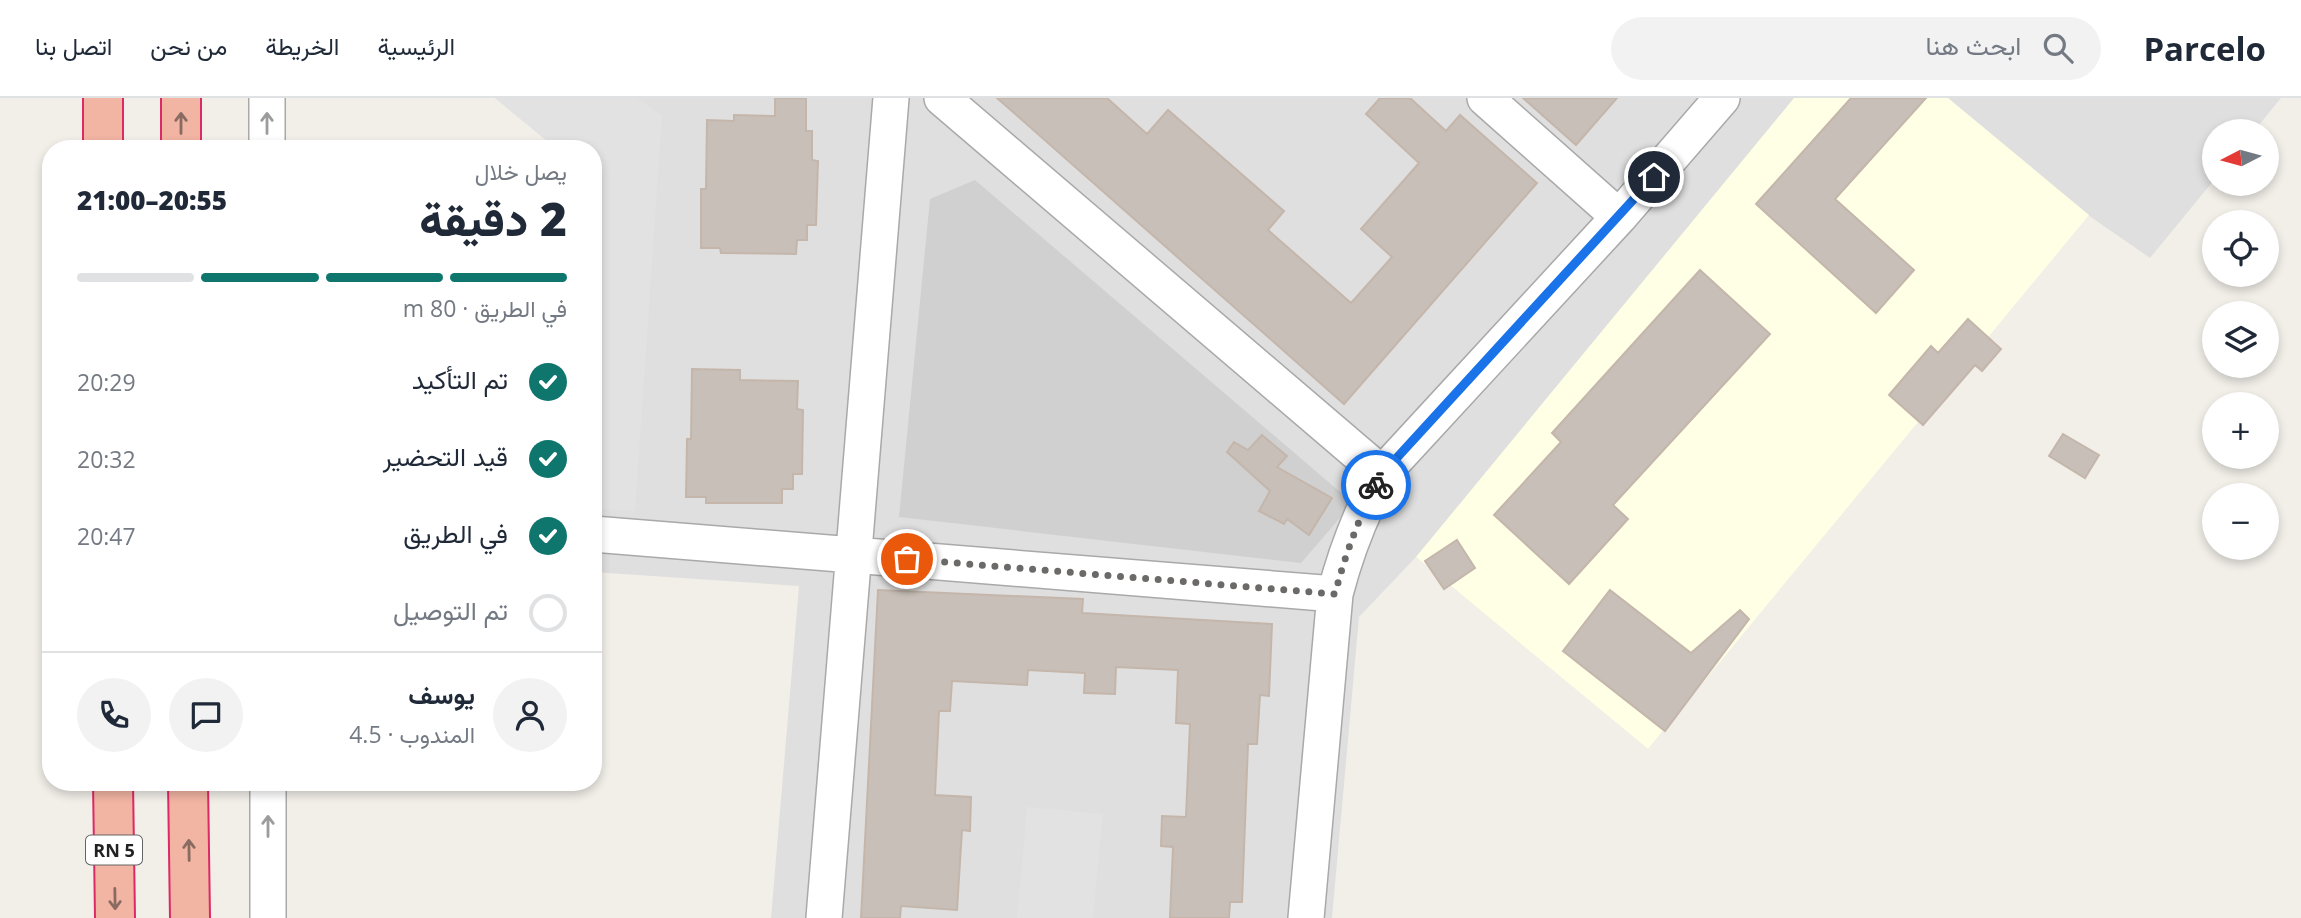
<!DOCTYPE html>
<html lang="ar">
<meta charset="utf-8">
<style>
:root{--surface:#fff;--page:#f2f2f3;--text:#1f2937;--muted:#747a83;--line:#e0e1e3;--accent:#0f766e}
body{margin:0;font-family:"Open Sans",Vazirmatn,sans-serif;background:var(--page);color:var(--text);direction:rtl;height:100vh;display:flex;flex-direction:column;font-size:26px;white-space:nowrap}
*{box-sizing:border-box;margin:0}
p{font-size:23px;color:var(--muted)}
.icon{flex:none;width:38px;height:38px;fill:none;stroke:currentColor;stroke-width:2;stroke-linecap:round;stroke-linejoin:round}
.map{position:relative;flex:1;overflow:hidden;direction:ltr}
.panel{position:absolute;left:42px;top:42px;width:560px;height:651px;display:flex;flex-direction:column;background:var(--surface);border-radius:28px;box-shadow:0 4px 10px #0003;direction:rtl}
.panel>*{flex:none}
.needle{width:46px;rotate:264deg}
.fabs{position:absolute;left:2202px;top:21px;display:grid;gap:14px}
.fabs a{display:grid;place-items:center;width:77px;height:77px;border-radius:50%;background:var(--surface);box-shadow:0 4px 10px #0003;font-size:35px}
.pin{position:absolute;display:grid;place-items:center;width:60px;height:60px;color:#fff;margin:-30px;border:4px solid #fff;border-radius:50%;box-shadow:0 2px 7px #0007}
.courier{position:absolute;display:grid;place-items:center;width:70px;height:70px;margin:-35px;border:5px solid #1a73e8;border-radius:50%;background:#fff;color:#222;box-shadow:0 2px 9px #0007}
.summary em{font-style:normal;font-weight:800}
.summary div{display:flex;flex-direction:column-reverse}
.summary{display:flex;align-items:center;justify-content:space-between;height:119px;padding:0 35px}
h1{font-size:46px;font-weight:800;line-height:52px}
.bar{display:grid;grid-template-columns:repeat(4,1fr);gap:10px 7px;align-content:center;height:84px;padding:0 35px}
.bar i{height:9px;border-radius:5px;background:var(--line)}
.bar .active{background:var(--accent)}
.bar p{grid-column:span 4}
.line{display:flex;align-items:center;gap:18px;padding:0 35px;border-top:2px solid var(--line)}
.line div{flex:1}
.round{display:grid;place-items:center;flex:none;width:74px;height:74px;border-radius:37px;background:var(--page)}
ol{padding:0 35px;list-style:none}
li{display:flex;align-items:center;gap:21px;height:77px}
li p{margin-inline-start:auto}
li .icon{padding:7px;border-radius:50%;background:var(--accent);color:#fff;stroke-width:4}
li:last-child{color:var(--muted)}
li i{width:38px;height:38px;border:4px solid var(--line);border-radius:50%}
header{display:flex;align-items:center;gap:42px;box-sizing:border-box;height:98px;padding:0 35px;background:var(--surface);border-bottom:2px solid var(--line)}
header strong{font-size:33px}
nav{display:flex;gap:38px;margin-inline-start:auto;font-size:24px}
.search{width:490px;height:63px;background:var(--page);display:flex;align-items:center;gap:18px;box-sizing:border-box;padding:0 24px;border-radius:38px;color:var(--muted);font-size:26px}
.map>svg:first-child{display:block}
.residential{fill:#e0dfdf}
.education{fill:#ffffe5}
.religious{fill:#d0d0d0}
.parking{fill:#e2e2e2}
.building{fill:#c7bfb8;stroke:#c4b6ab;stroke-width:2}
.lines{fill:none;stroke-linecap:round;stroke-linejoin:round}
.minor-casing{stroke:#a9a9a9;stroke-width:38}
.trunk-casing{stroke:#dc2a67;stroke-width:42}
.minor{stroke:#fff;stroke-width:35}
.trunk{stroke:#f2b4a3;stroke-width:38}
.oneway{stroke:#8a6b62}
.oneway2{stroke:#9c9c9c}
.done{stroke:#6b6a68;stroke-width:7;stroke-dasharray:0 12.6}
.route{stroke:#1a73e8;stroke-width:9}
.labels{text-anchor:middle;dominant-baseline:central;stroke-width:7;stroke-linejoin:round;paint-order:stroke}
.shield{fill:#fff;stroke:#646464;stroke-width:2}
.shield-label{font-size:18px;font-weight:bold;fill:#222}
</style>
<header>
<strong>Parcelo</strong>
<div class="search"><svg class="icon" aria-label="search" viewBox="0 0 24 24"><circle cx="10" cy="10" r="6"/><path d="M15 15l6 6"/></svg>ابحث هنا</div>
<nav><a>الرئيسية</a><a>الخريطة</a><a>من نحن</a><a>اتصل بنا</a></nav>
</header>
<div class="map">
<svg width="2301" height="820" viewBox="0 0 2301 820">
<rect width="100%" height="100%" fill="#f2efe9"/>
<path class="residential" d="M495 0H2281L2254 33H2214V82L2150 160 2088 117 1648 651 1416 459 1359 519 1332 820H771L799 488 593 474V51H557Z"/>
<path class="education" d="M1794 0H1948L2089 117 1648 651 1416 459Z"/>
<path class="religious" d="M975 82 1353 405 1301 465 899 419 930 101Z"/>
<path class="parking" d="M495 0H637L662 18 635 413 593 410V51H557Z
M1027 709 1103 716 1093 820H1017Z"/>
<path class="building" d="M775 0H806V33H812V62L818 63 816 127H807V142H797L796 156 721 155 720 150H701V91H706L707 22 734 23V17L775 18Z
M997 0H1107L1147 36 1168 12 1284 113 1268 132 1351 205 1392 159 1361 131 1419 65 1366 16 1380 0H1410L1446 33 1460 17 1537 85 1344 306Z
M1523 0H1617L1576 47Z
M1851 0H1926L1835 101 1914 172 1876 215 1756 106Z
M1700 172 1770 236 1613 407 1628 421 1569 486 1494 417 1561 344 1552 335Z
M1968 221 2001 251 1982 273 1975 267 1923 327 1889 297 1931 248 1938 255Z
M692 271 740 272V282L798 283 797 311 803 312 802 376H793V391H782V405H706V399H686L687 341H691Z
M2063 336 2099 357 2085 380 2049 358Z
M1262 337 1287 358 1277 369 1332 400 1309 437 1287 421 1284 426 1259 413 1270 393 1227 354 1234 344 1248 352Z
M1457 442 1475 470 1444 491 1425 463Z
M878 492 1083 501 1082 515 1272 526 1269 598 1260 597 1257 646H1248L1242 804H1230L1229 820H1170L1173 749 1161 748 1162 718 1186 719 1190 626 1176 625 1178 572 1116 569 1115 596 1084 595 1085 575 1028 572 1027 587 952 583 950 613H939L935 697 971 699 970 733 962 732 957 812 901 808 900 820H861Z
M1610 492 1691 555 1740 512 1749 521 1665 633 1563 553Z"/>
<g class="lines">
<defs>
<path id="minor" d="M267 0V51
M942 0 1382 376
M1485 0 1619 119
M593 436 1335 496
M268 684V820
M824 820 891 0
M1306 820 1335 496C1346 453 1361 415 1382 376L1619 119 1722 0"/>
<path id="trunk" d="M103 0V51
M181 51V0
M113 684 115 820
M188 684 190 820"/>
</defs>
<use href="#minor" class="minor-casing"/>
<use href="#trunk" class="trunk-casing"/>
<use href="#minor" class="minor"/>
<use href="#trunk" class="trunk"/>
</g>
<defs><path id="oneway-shaft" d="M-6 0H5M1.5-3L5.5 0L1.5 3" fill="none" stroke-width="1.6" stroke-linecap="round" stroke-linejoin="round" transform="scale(1.75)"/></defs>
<g class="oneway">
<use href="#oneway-shaft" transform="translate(181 25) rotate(-90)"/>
<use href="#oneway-shaft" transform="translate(189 752) rotate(-91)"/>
<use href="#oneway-shaft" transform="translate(115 801) rotate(89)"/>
</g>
<g class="oneway2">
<use href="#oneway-shaft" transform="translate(267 25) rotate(-90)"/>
<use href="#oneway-shaft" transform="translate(268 728) rotate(-90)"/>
</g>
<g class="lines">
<path class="done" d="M907 461 1335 496C1345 457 1358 422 1376 387"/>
<path class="route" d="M1376 387 1382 376 1654 79"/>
</g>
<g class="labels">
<rect class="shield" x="86" y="737.5" width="56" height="29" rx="5"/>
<g class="shield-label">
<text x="114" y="752">RN 5</text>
</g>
</g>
</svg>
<div class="fabs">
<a><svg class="needle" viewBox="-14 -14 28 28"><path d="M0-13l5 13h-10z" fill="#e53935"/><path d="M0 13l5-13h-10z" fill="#747a83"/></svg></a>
<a><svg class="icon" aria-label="locate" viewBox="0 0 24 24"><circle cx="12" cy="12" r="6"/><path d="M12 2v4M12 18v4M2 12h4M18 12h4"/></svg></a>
<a><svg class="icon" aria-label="layers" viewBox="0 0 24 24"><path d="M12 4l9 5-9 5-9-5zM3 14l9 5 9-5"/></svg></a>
<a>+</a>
<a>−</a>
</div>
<div class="pin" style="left:907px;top:461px;background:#ea580c"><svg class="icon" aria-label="bag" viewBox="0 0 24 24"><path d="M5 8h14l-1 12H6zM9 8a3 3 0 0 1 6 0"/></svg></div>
<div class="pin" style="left:1654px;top:79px;background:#1f2937"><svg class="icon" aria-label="home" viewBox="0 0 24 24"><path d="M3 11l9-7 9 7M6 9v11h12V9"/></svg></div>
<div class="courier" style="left:1376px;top:387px"><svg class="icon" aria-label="bike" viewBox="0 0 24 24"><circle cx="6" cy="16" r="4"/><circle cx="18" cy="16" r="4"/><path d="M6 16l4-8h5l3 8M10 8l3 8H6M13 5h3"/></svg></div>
<section class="panel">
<div class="summary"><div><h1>2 دقيقة</h1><p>يصل خلال</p></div><em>20:55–21:00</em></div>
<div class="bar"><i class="active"></i><i class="active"></i><i class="active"></i><i></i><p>في الطريق · 80 m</p></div>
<ol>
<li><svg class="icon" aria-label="check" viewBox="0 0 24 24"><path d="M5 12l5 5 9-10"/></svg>تم التأكيد<p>20:29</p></li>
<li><svg class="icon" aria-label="check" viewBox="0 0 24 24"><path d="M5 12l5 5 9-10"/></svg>قيد التحضير<p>20:32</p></li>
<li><svg class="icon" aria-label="check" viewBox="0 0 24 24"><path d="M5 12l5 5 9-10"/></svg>في الطريق<p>20:47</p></li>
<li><i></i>تم التوصيل</li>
</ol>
<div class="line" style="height:126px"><a class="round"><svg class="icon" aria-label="person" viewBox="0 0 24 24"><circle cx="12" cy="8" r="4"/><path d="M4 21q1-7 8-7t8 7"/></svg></a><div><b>يوسف</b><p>المندوب · 4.5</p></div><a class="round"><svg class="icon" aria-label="chat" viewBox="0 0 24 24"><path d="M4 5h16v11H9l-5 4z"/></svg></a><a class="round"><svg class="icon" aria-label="phone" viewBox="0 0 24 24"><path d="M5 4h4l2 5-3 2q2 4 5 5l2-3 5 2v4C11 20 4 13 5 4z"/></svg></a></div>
</section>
</div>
